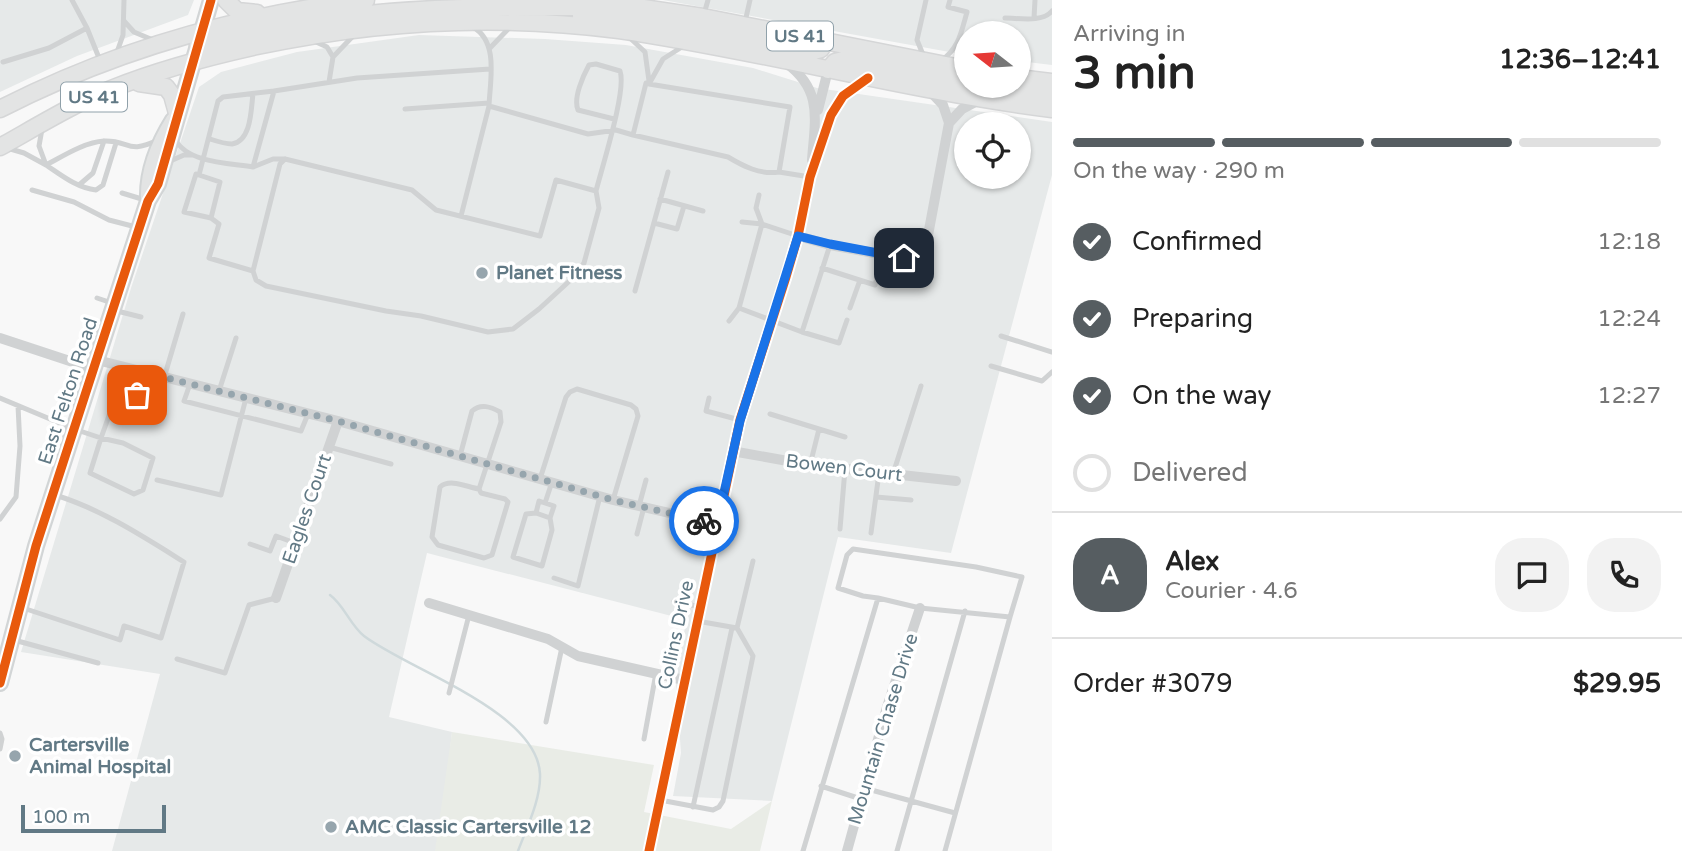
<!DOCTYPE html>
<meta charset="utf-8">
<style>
:root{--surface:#fff;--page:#f2f2f2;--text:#222;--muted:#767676;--line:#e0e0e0;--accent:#565d61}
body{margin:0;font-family:"Varela Round",sans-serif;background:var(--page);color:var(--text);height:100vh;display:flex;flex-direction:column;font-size:26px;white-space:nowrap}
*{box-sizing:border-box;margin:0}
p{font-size:23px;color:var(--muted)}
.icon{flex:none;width:38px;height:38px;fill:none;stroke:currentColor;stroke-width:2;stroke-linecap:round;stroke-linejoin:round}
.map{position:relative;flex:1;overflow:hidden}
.drawer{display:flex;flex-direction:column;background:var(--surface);width:630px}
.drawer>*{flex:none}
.needle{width:46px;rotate:287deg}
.fabs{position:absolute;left:954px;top:21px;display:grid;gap:14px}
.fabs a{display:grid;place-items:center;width:77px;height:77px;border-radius:50%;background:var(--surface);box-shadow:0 2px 5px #0004;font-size:35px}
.scale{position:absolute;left:21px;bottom:18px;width:145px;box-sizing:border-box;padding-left:7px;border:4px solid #617985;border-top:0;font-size:19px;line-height:24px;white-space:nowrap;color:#617985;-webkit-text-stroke:5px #fff;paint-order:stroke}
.pin{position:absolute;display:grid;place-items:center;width:60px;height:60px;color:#fff;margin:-30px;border-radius:14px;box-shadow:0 4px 10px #0006}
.courier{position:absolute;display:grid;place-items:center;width:70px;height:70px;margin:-35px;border:5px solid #1a73e8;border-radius:50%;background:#fff;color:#222;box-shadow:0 2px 9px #0007}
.head em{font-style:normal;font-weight:800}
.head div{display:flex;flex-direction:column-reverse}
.head{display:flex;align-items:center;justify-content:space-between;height:119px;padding:0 21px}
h1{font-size:46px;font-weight:800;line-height:52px}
.bar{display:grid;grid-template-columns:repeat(4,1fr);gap:10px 7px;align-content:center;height:84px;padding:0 21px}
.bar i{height:9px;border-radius:5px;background:var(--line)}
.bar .active{background:var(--accent)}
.bar p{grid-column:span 4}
.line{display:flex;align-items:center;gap:18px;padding:0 21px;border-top:2px solid var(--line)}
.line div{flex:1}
.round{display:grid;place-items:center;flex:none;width:74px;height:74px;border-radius:28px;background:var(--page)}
ol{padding:0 21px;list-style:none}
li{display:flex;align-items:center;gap:21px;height:77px}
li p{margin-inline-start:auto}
li .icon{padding:7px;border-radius:50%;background:var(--accent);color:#fff;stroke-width:4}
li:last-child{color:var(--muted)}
li i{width:38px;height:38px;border:4px solid var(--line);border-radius:50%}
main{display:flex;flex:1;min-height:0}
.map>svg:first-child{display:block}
.built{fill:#e6e9e9;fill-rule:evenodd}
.green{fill:#e9ece6}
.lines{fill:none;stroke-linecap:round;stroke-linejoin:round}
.stream{stroke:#cfd9db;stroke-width:2.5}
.secondary-casing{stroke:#d2d5d6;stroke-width:18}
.primary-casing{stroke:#d5d6d7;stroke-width:19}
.lane{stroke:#d0d2d3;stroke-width:5}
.street{stroke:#d0d2d3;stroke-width:10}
.secondary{stroke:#e3e4e4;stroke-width:14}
.primary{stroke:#e3e4e4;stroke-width:16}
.cycleway-casing{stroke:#fff;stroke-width:13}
.cycleway{stroke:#e8590c;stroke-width:9}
.done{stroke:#96a5ad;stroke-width:7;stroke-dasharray:0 12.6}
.route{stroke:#1a73e8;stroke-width:9}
.poi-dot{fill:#96a5ad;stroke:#fff;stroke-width:2.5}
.labels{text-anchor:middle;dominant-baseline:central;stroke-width:7;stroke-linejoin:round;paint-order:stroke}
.shield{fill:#fff;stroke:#90a1aa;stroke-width:2}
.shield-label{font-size:18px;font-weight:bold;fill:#617985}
.poi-label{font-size:19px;font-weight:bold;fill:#617985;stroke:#fff;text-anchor:start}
.street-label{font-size:19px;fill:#617985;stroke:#fff}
</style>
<main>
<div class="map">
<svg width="1052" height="851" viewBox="0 0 1052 851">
<rect width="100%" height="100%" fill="#f8f8f8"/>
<path class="built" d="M0 0H194L188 15 77 56 0 92Z
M663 0H1052V65L1019 61 1018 33H966V55Z
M419 35 545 39 626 45 753 68 817 88 1052 122V175L951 553 838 537 772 801 673 796 681 753 675 670 687 620 427 553 389 717 452 732 439 851H112L160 674 21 652 131 288 199 87 221 72 297 52ZM966 124H1018V177H966Z"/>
<path class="green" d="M452 732 654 765 644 812 731 829 772 801 760 851H435Z"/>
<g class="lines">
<path class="stream" d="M330 595C344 605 350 625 364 636 409 670 537 711 540 774 541 799 527 827 518 851"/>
<defs>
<path id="secondary" d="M148 199C147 171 158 144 173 120
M0 683 36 546 148 201 158 184 211 0"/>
<path id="primary" d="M226 0 237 11 257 13
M591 0 703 17 966 69
M581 16 672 24 814 51 821 49 825 41
M198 46C252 36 305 22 360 15 438 6 516 7 594 7L599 1
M828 70 835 62 843 60 966 83
M1018 78 1052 82
M139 83 166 87 172 95 177 113
M979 86 1052 93
M0 109C115 50 238 15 366 0
M0 147C36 127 73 104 111 89 158 70 207 57 257 46 376 21 497 14 619 30 764 51 906 91 1052 109"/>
</defs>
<use href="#secondary" class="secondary-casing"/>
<use href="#primary" class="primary-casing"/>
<path class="lane" d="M72 0 87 28
M704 14 708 0
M1005 18C1019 18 1042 23 1052 11
M1034 18 1035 0
M124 21 134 32 153 40
M745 22 750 0
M473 27C499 42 490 80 489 106L588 134 616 130 633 135 646 83 649 84 663 59 685 45
M630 38 645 52 649 81
M314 41 327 47 333 57
M959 43 966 58
M490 48 512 25
M116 55 123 35 124 0
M924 57 917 40 926 0
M941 61C959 48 961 33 967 12L948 7 950 0
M3 62 49 48 87 28 101 63
M329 82 333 57 354 35
M649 84 790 107 779 172 810 177
M405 109 489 103
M633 135 728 157C743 166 760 175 779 172
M175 139C187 163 229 163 253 167L274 91 357 78 490 69
M210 139C216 141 226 144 232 144 252 141 251 107 253 94
M116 143 103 185 96 190C77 188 61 175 46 165 63 156 85 142 104 141 130 140 127 155 158 140
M7 148 24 153 46 165 39 146 42 129
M285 159 280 164 253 271 256 280 266 286 386 311 421 316 488 332 513 329 539 309 575 276 584 263 599 208 596 191
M168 162 184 155H192
M253 167 273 159H285L412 190 436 210 540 236 556 180 596 191C602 167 627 90 620 71L596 64 589 65C583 76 573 98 578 110L614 119
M199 175 220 182 211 218 184 212 196 174 199 175 218 101 223 97 274 91
M79 185 93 173 104 141
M32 190 74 202 109 220 136 227
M122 193 145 200
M759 195 756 208 762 224 798 236
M660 199 703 211
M461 216 489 106
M211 218 219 224 209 258 253 271
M654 223 677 229 684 206
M822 268 875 285 884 255
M635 291 668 172
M97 298 112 303
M739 308 762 224 742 222
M850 308 860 280
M113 310 141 317
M729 321 739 308 802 332 830 245
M802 332 839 343 847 320
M1001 336 1052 352
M991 366 1042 381 1052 372
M190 384 184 401 301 431 308 414
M219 391 236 338
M0 398 74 429 101 438 117 393 158 398 183 314
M709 398 706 411 740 420
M770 414 845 437
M101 438 123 443 153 458 143 490 134 494 90 473Z
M329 447 391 464
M460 456 472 411C481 403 491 407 500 412L501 422 479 489 481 493 505 499 508 502 492 555 484 558 438 545 432 537 440 487C450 478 467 487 479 489
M810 465 819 429
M893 474 921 386
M540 479 566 397 570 392 577 389 631 405 636 409 638 416 613 500
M157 480 221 495 246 398
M876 497 911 500
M639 506 646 480
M536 513 539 501 545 503
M550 518 536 513 526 514 513 557 542 566 552 530 550 518 554 506 545 503 552 482
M0 519 16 497 20 446 18 406
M840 529 845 469
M871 533 879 473
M637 534 644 507
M250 544 270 551 276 536 295 543
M554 578 578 586 600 496
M878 598 863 596 838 588 847 555 853 549 976 567 1022 577 1010 617
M674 601 700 607
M20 607 120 640 124 626 161 638 184 562C144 537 101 509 55 495
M697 621 737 628 753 561
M14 640 98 663
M177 659 225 673 249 605 276 598
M449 693 469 615
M546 722 562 647
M0 733 2 739 0 749
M644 739 656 673
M821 786 861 799
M864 788 955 813
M660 800 713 810 719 807 723 801 753 656 737 628
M693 807 732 628
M803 851 878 598 920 608 1010 617 945 851
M897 851 965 611"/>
<path class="street" d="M786 63C823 90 815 119 812 160
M818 110 828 70
M949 123 962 109 979 100
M798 236 830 245 923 262 949 123 943 105 930 91
M0 338 94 369
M97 360 338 421 613 500 717 524
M732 451 810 465 956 481
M276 598 338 421
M429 603 548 639 578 656 684 680
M649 851 740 420 786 277 798 236 810 177 831 115 843 96 868 78
M847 851 887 707 920 608"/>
<use href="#secondary" class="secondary"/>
<use href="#primary" class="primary"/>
<defs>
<path id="cycleway" d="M0 683 36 546 148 201 158 184 211 0
M649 851 740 420 786 277 798 236 810 177 831 115 843 96 868 78"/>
</defs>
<use href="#cycleway" class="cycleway-casing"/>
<use href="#cycleway" class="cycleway"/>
</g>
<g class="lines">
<path class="done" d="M137 395 158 398 163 377 338 421 613 500 704 521"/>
<path class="route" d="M704 521 717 524 740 421 798 236 830 244 904 258"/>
</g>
<g class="poi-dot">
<circle cx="482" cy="273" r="7"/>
<circle cx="15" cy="756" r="7"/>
<circle cx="331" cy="827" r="7"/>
</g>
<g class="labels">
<g class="shield">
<rect x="767" y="21.5" width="66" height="29" rx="5"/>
<rect x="61" y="82.5" width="66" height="29" rx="5"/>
</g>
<g class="shield-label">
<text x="800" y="36">US 41</text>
<text x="94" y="97">US 41</text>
</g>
<g class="poi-label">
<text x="496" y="273">Planet Fitness</text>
<text x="29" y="745">Cartersville<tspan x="29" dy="22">Animal Hospital</tspan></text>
<text x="345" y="827">AMC Classic Cartersville 12</text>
</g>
<g class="street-label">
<text transform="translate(68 391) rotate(-72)">East Felton Road</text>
<text transform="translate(844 468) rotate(7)">Bowen Court</text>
<text transform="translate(307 509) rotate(-71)">Eagles Court</text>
<text transform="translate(676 635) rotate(-78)">Collins Drive</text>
<text transform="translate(883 729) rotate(-73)">Mountain Chase Drive</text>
</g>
</g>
</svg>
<div class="fabs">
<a><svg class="needle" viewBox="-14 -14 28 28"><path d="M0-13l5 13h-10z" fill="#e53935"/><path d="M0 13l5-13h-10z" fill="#767676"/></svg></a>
<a><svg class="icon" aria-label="locate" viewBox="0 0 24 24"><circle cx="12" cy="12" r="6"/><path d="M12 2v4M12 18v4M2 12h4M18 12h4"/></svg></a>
</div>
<div class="scale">100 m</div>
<div class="pin" style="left:137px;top:395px;background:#ea580c"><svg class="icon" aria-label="bag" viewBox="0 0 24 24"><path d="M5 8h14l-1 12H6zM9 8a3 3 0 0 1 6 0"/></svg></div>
<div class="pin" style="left:904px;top:258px;background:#1f2937"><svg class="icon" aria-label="home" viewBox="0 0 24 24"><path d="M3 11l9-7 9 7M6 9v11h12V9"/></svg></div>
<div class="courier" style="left:704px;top:521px"><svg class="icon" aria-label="bike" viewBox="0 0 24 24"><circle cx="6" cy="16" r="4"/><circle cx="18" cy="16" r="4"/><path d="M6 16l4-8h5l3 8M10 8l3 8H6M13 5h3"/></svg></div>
</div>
<section class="drawer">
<div class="head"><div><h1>3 min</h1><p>Arriving in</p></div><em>12:36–12:41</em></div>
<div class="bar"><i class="active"></i><i class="active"></i><i class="active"></i><i></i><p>On the way · 290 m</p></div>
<ol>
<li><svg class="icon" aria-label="check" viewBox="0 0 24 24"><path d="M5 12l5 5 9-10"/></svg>Confirmed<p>12:18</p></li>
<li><svg class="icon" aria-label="check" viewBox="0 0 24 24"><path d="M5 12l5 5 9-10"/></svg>Preparing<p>12:24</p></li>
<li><svg class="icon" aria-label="check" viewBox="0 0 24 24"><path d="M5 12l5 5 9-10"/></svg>On the way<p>12:27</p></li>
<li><i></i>Delivered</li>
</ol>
<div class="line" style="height:126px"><b class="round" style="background:var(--accent);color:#fff">A</b><div><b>Alex</b><p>Courier · 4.6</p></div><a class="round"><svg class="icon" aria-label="chat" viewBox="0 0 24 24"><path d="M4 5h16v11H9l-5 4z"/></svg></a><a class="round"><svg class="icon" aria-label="phone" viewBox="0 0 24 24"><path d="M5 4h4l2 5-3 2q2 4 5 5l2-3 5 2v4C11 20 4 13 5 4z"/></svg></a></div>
<div class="line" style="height:91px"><div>Order #3079</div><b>$29.95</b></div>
</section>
</main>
